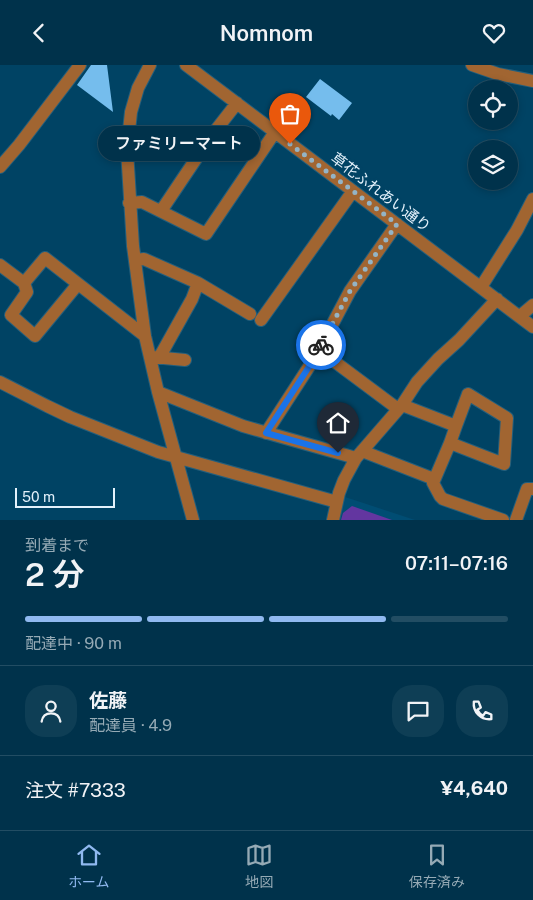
<!DOCTYPE html>
<html lang="ja">
<meta charset="utf-8">
<style>
:root{--surface:#00324b;--page:#0e3e55;--text:#f1f3f6;--muted:#95aab5;--line:#224d63;--accent:#90b9f0}
body{margin:0;font-family:"Public Sans","Noto Sans JP",sans-serif;background:var(--page);color:var(--text);height:100vh;display:flex;flex-direction:column;font-size:19px;white-space:nowrap}
*{box-sizing:border-box;margin:0}
p{font-size:16px;color:var(--muted)}
.icon{flex:none;width:28px;height:28px;fill:none;stroke:currentColor;stroke-width:2;stroke-linecap:round;stroke-linejoin:round}
.map{position:relative;height:455px;overflow:hidden}
.drawer{display:flex;flex-direction:column;background:var(--surface);flex:1}
.drawer>*{flex:none}
.tools{position:absolute;left:468px;top:15px;display:grid;gap:10px}
.tools a{display:grid;place-items:center;width:50px;height:50px;border-radius:50%;background:var(--surface);box-shadow:0 2px 8px #0003,0 0 0 1px var(--line);font-size:25px}
.scale{position:absolute;left:15px;bottom:12px;width:100px;box-sizing:border-box;padding-left:5px;border:2px solid #e3f1fb;border-top:0;font-size:14px;line-height:18px;white-space:nowrap;color:#e3f1fb;-webkit-text-stroke:4px #004364;paint-order:stroke}
.pin{position:absolute;display:grid;place-items:center;width:42px;height:42px;color:#fff;margin:-51px -21px;border-radius:50% 50% 50% 0;rotate:-45deg;box-shadow:0 0 5px #0007}
.pin .icon{rotate:45deg}
.courier{position:absolute;display:grid;place-items:center;width:50px;height:50px;margin:-25px;border:4px solid #1a73e8;border-radius:50%;background:#fff;color:#222;box-shadow:0 1px 6px #0007}
.bubble{position:absolute;height:35px;border-radius:18px;background:var(--surface);box-shadow:0 2px 8px #0003,0 0 0 1px var(--line);font-size:16px;font-weight:600;line-height:35px;text-align:center}
.head em{font-style:normal;font-weight:600}
.head div{display:flex;flex-direction:column-reverse}
.head{display:flex;align-items:center;justify-content:space-between;height:85px;padding:0 25px}
h1{font-size:32px;font-weight:600;line-height:38px}
.bar{display:grid;grid-template-columns:repeat(4,1fr);gap:8px 5px;align-content:center;height:60px;padding:0 25px}
.bar i{height:6px;border-radius:4px;background:var(--line)}
.bar .selected{background:var(--accent)}
.bar p{grid-column:span 4}
.line{display:flex;align-items:center;gap:12px;padding:0 25px;border-top:1px solid var(--line)}
.line div{flex:1}
.round{display:grid;place-items:center;flex:none;width:52px;height:52px;border-radius:20px;background:var(--page)}
header{display:flex;justify-content:space-between;align-items:center;height:65px;padding:0 25px;background:var(--surface);font-size:22px;font-weight:600}
.tab-bar{display:flex;justify-content:space-around;align-items:center;height:70px;border-top:1px solid var(--line);background:var(--surface);font-size:14px;color:var(--muted)}
.tab-bar a{display:grid;justify-items:center;gap:2px}
.tab-bar .selected{color:var(--accent)}
.map>svg:first-child{display:block}
.built{fill:#004d73}
.green{fill:#6336a0}
.building{fill:#75bded}
.lines{fill:none;stroke-linecap:round;stroke-linejoin:round}
.minor-casing{stroke:#245f7c;stroke-width:14}
.minor{stroke:#a16531;stroke-width:12}
.done{stroke:#94b4c6;stroke-width:5;stroke-dasharray:0 9}
.route{stroke:#1a73e8;stroke-width:6}
.labels{text-anchor:middle;dominant-baseline:central;stroke-width:5;stroke-linejoin:round;paint-order:stroke}
.street-label{font-size:15px;fill:#e3f1fb;stroke:#004364}
</style>
<header><svg class="icon" aria-label="back" viewBox="0 0 24 24"><path d="M15 5l-7 7 7 7"/></svg>Nomnom<svg class="icon" aria-label="heart" viewBox="0 0 24 24"><path d="M12 20l-8-8c-3-5 5-10 8-4 3-6 11-1 8 4z"/></svg></header>
<div class="map">
<svg width="533" height="455" viewBox="0 0 533 455">
<rect width="100%" height="100%" fill="#004364"/>
<path class="built" d="M342 431 415 455H337Z"/>
<path class="green" d="M352 441 392 455H341L343 448Z"/>
<path class="building" d="M91 0H107L113 47 77 20Z
M320 14 352 38 339 55 332 49 331 51 306 32Z"/>
<g class="lines">
<defs>
<path id="minor" d="M150 0 138 23 131 47 127 85 133 181 145 271 158 327 193 455
M186 0 533 262
M472 0 498 9 533 16
M0 102 19 80 80 0
M129 138 142 137 206 169 275 67
M161 146 212 70 237 38
M135 195 144 194 198 218 192 234 159 293
M0 200 24 218 45 193 145 271
M24 218 27 227 11 250 35 271 78 219
M198 218 250 249
M481 222 517 165 533 134
M520 251 533 240
M261 255 353 126
M319 285 398 344
M153 292 185 295
M0 317 47 341 70 352 158 387 337 437
M158 327 243 361 356 393
M402 340 456 361 450 378 433 418 440 431 443 434 503 455
M266 368 314 294 350 226 397 159
M450 378 504 399 507 353 468 329 456 361
M362 386 434 414
M333 455 339 428 344 415 356 393 402 340 417 317 438 294 459 275 497 234
M516 455 527 424H533"/>
</defs>
<use href="#minor" class="minor-casing"/>
<use href="#minor" class="minor"/>
</g>
<g class="lines">
<path class="done" d="M290 79 397 159 350 226 321 280"/>
<path class="route" d="M321 280 314 294 266 368 338 388"/>
</g>
<g class="labels">
<g class="street-label">
<text transform="translate(381 127) rotate(37)">草花ふれあい通り</text>
</g>
</g>
</svg>
<div class="tools">
<a><svg class="icon" aria-label="locate" viewBox="0 0 24 24"><circle cx="12" cy="12" r="6"/><path d="M12 2v4M12 18v4M2 12h4M18 12h4"/></svg></a>
<a><svg class="icon" aria-label="layers" viewBox="0 0 24 24"><path d="M12 4l9 5-9 5-9-5zM3 14l9 5 9-5"/></svg></a>
</div>
<div class="scale">50 m</div>
<div class="pin" style="left:290px;top:79px;background:#ea580c"><svg class="icon" aria-label="bag" viewBox="0 0 24 24"><path d="M5 8h14l-1 12H6zM9 8a3 3 0 0 1 6 0"/></svg></div>
<div class="pin" style="left:338px;top:388px;background:#1f2937"><svg class="icon" aria-label="home" viewBox="0 0 24 24"><path d="M3 11l9-7 9 7M6 9v11h12V9"/></svg></div>
<div class="courier" style="left:321px;top:280px"><svg class="icon" aria-label="bike" viewBox="0 0 24 24"><circle cx="6" cy="16" r="4"/><circle cx="18" cy="16" r="4"/><path d="M6 16l4-8h5l3 8M10 8l3 8H6M13 5h3"/></svg></div>
<div class="bubble" style="left:98px;top:61px;width:162px">ファミリーマート</div>
</div>
<section class="drawer">
<div class="head"><div><h1>2 分</h1><p>到着まで</p></div><em>07:11–07:16</em></div>
<div class="bar"><i class="selected"></i><i class="selected"></i><i class="selected"></i><i></i><p>配達中 · 90 m</p></div>
<div class="line" style="height:90px"><a class="round"><svg class="icon" aria-label="person" viewBox="0 0 24 24"><circle cx="12" cy="8" r="4"/><path d="M4 21q1-7 8-7t8 7"/></svg></a><div><b>佐藤</b><p>配達員 · 4.9</p></div><a class="round"><svg class="icon" aria-label="chat" viewBox="0 0 24 24"><path d="M4 5h16v11H9l-5 4z"/></svg></a><a class="round"><svg class="icon" aria-label="phone" viewBox="0 0 24 24"><path d="M5 4h4l2 5-3 2q2 4 5 5l2-3 5 2v4C11 20 4 13 5 4z"/></svg></a></div>
<div class="line" style="height:65px"><div>注文 #7333</div><b>¥4,640</b></div>
</section>
<nav class="tab-bar">
<a class="selected"><svg class="icon" aria-label="home" viewBox="0 0 24 24"><path d="M3 11l9-7 9 7M6 9v11h12V9"/></svg>ホーム</a>
<a><svg class="icon" aria-label="map" viewBox="0 0 24 24"><path d="M3 6l6-2 6 2 6-2v14l-6 2-6-2-6 2zM9 4v14M15 6v14"/></svg>地図</a>
<a><svg class="icon" aria-label="saved" viewBox="0 0 24 24"><path d="M7 4h10v16l-5-4-5 4z"/></svg>保存済み</a>
</nav>
